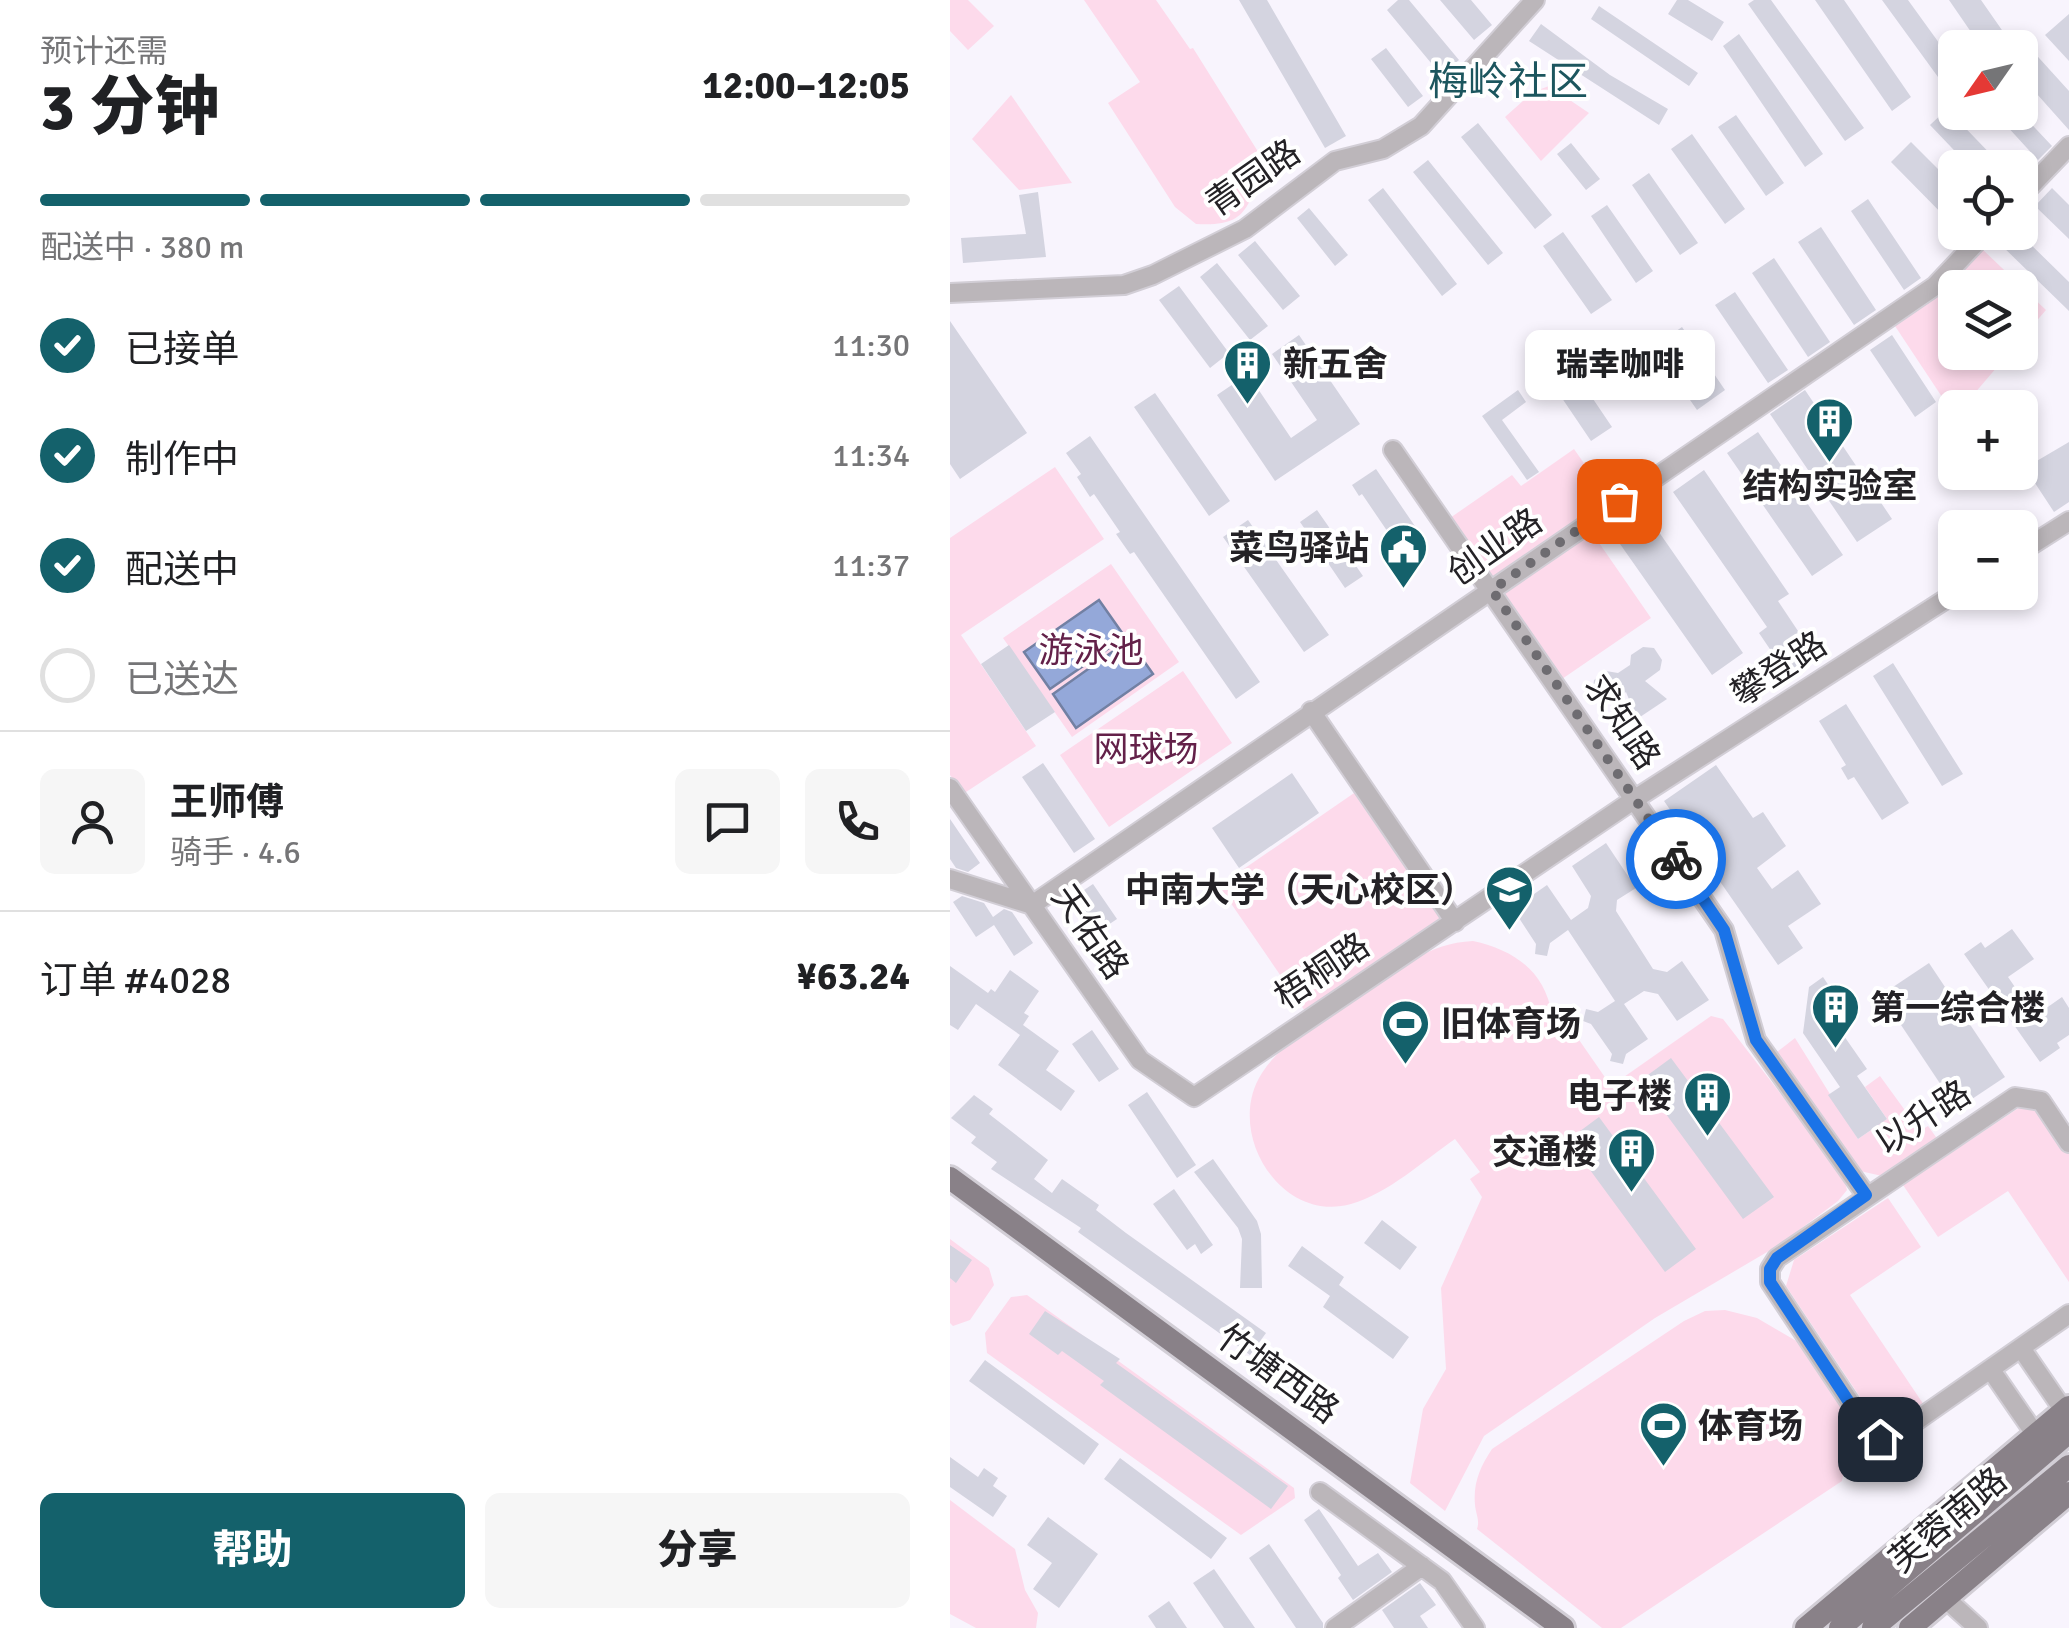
<!DOCTYPE html>
<html lang="zh">
<meta charset="utf-8">
<style>
:root{--surface:#fff;--page:#f6f6f6;--text:#202124;--muted:#757577;--line:#e0e0e0;--accent:#14616b}
body{margin:0;font-family:Signika,"Noto Sans SC",sans-serif;background:var(--page);color:var(--text);height:100vh;display:flex;flex-direction:column;font-size:38px;white-space:nowrap}
*{box-sizing:border-box;margin:0}
p{font-size:32px;color:var(--muted)}
.icon{flex:none;width:55px;height:55px;fill:none;stroke:currentColor;stroke-width:2;stroke-linecap:round;stroke-linejoin:round}
.map{position:relative;flex:1;overflow:hidden}
.side{display:flex;flex-direction:column;background:var(--surface);width:950px}
.side>*{flex:none}
.needle{width:65px;rotate:236deg}
.tools{position:absolute;left:988px;top:30px;display:grid;gap:20px}
.tools a{display:grid;place-items:center;width:100px;height:100px;border-radius:15px;background:var(--surface);box-shadow:0 5px 15px #0003;font-size:50px}
.pin{position:absolute;display:grid;place-items:center;width:85px;height:85px;color:#fff;margin:-42px;border-radius:20px;box-shadow:0 5px 15px #0006}
.courier{position:absolute;display:grid;place-items:center;width:100px;height:100px;margin:-50px;border:8px solid #1a73e8;border-radius:50%;background:#fff;color:#222;box-shadow:0 2px 12px #0007}
.bubble{position:absolute;height:70px;border-radius:15px;background:var(--surface);box-shadow:0 5px 15px #0003;font-size:32px;font-weight:800;line-height:70px;text-align:center}
.headline em{font-style:normal;font-weight:800}
.headline div{display:flex;flex-direction:column-reverse}
.headline{display:flex;align-items:center;justify-content:space-between;height:170px;padding:0 40px}
h1{font-size:65px;font-weight:800;line-height:75px}
.bar{display:grid;grid-template-columns:repeat(4,1fr);gap:15px 10px;align-content:center;height:120px;padding:0 40px}
.bar i{height:12px;border-radius:8px;background:var(--line)}
.bar .on{background:var(--accent)}
.bar p{grid-column:span 4}
.line{display:flex;align-items:center;gap:25px;padding:0 40px;border-top:2px solid var(--line)}
.line div{flex:1}
.round{display:grid;place-items:center;flex:none;width:105px;height:105px;border-radius:15px;background:var(--page)}
ol{padding:0 40px;list-style:none}
li{display:flex;align-items:center;gap:30px;height:110px}
li p{margin-inline-start:auto}
li .icon{padding:10px;border-radius:50%;background:var(--accent);color:#fff;stroke-width:4}
li:last-child{color:var(--muted)}
li i{width:55px;height:55px;border:5px solid var(--line);border-radius:50%}
.primary-button{display:flex;gap:20px;margin-top:auto;padding:20px 40px}
.primary-button a{flex:1;height:115px;border-radius:15px;background:var(--accent);color:#fff;font-size:40px;font-weight:800;line-height:115px;text-align:center}
.primary-button a+a{background:var(--page);color:var(--text)}
main{display:flex;flex:1;min-height:0}
.map>svg:first-child{display:block}
.green{fill:#fddaeb}
.water{fill:#94a8d9;stroke:#7280a3;stroke-width:2.5}
.building{fill:#d4d4e0}
.lines{fill:none;stroke-linecap:round;stroke-linejoin:round}
.minor-casing{stroke:#d2ced6;stroke-width:22}
.major-casing{stroke:#d2ced6;stroke-width:28}
.minor{stroke:#bbb6ba;stroke-width:18}
.major{stroke:#898188;stroke-width:22}
.done{stroke:#6e6c71;stroke-width:10;stroke-dasharray:0 18}
.route{stroke:#1a73e8;stroke-width:12}
.labels{text-anchor:middle;dominant-baseline:central;stroke-width:8;stroke-linejoin:round;paint-order:stroke}
.street-label{font-size:35px;fill:#242226;stroke:#fff}
.poi-label{font-size:35px;font-weight:bold;fill:#242226;stroke:#fff;text-anchor:start}
.park-label{font-size:35px;fill:#632149;stroke:#fff}
.quarter-label{font-size:40px;fill:#1c565e;stroke:#fff}
</style>
<main>
<section class="side">
<div class="headline"><div><h1>3 分钟</h1><p>预计还需</p></div><em>12:00–12:05</em></div>
<div class="bar"><i class="on"></i><i class="on"></i><i class="on"></i><i></i><p>配送中 · 380 m</p></div>
<ol>
<li><svg class="icon" aria-label="check" viewBox="0 0 24 24"><path d="M5 12l5 5 9-10"/></svg>已接单<p>11:30</p></li>
<li><svg class="icon" aria-label="check" viewBox="0 0 24 24"><path d="M5 12l5 5 9-10"/></svg>制作中<p>11:34</p></li>
<li><svg class="icon" aria-label="check" viewBox="0 0 24 24"><path d="M5 12l5 5 9-10"/></svg>配送中<p>11:37</p></li>
<li><i></i>已送达</li>
</ol>
<div class="line" style="height:180px"><a class="round"><svg class="icon" aria-label="person" viewBox="0 0 24 24"><circle cx="12" cy="8" r="4"/><path d="M4 21q1-7 8-7t8 7"/></svg></a><div><b>王师傅</b><p>骑手 · 4.6</p></div><a class="round"><svg class="icon" aria-label="chat" viewBox="0 0 24 24"><path d="M4 5h16v11H9l-5 4z"/></svg></a><a class="round"><svg class="icon" aria-label="phone" viewBox="0 0 24 24"><path d="M5 4h4l2 5-3 2q2 4 5 5l2-3 5 2v4C11 20 4 13 5 4z"/></svg></a></div>
<div class="line" style="height:130px"><div>订单 #4028</div><b>¥63.24</b></div>
<div class="primary-button"><a>帮助</a><a>分享</a></div>
</section>
<div class="map">
<svg width="1119" height="1628" viewBox="0 0 1119 1628">
<rect width="100%" height="100%" fill="#f8f4fd"/>
<path class="green" d="M0 0H18L44 26 18 50 0 31Z
M134 0H206L240 49 243 48 322 174C290 196 308 228 246 224L225 207 158 103 190 82Z
M599 86 639 113 591 161 555 117 583 92Z
M61 95 122 183 69 190 22 139Z
M1030 247 1096 310 1070 340V288H1005V352L1059 353 1024 394 1000 409 943 323Z
M624 449 654 492 627 511 701 618 612 679 500 518 562 475 571 486Z
M105 467 154 539 11 635 86 746 13 794 0 775V538Z
M161 564 229 662 122 737 53 638Z
M233 671 282 743 159 827 110 755Z
M407 791 495 920 357 1014 269 886Z
M523 941C564 950 595 971 602 1015L609 1011 661 1086 761 1016 773 1019 893 1175 897 1190 888 1201 829 1245 705 1318 534 1436 495 1511 460 1483 473 1409 496 1369 491 1288 532 1197 520 1179 530 1172 505 1139C473 1161 439 1193 401 1204 330 1224 274 1131 312 1073 334 1038 381 1016 414 993 450 969 478 943 523 941Z
M845 1038 908 1139 937 1119 915 1087 930 1076 970 1131 978 1126 986 1137 984 1142 932 1176 910 1171 827 1052Z
M1073 1105 1089 1107 1119 1152V1282L1058 1191 988 1237 953 1185Z
M938 1198 971 1247 900 1295 976 1408 947 1428 926 1421 836 1286 844 1260Z
M0 1239 39 1268 44 1285 20 1320 3 1326 0 1323Z
M77 1295 344 1488 345 1498 291 1535 37 1353 35 1333 61 1297Z
M775 1310 807 1318 848 1342 891 1406 898 1445 892 1481 671 1628H652L527 1529C530 1520 526 1515 525 1505 523 1483 530 1467 542 1449L734 1321 755 1311Z
M0 1500 65 1549 75 1590 88 1613 86 1628H26L0 1614Z"/>
<path class="water" d="M149 600 175 637 100 689 74 652Z
M179 640 203 674 126 728 103 694Z"/>
<path class="building" d="M289 0H317L396 136 375 148Z
M448 0H459L509 60 491 75 437 10Z
M490 0H521L542 25 524 40Z
M727 0H738L774 22 762 41 718 14Z
M804 0H821L914 128 895 141 798 4Z
M865 0H894L961 97 942 111Z
M932 0H958L1005 65 988 77Z
M999 0H1031L1054 33 1032 48Z
M649 6 748 73 739 86 641 19Z
M1119 14V61L1095 35Z
M591 24 660 75 718 109 709 125 579 41Z
M789 34 873 154 855 167 773 46Z
M1070 37 1119 91V130L1070 75Z
M436 48 473 96 458 107 421 59Z
M997 109 1054 168H1021L980 125Z
M1044 112H1070L1102 146 1088 160Z
M786 115 834 183 816 196 768 127Z
M528 123 602 215 585 229 511 137Z
M742 134 795 209 775 224 721 149Z
M961 142 1005 186V227L941 162Z
M621 143 650 179 636 190 607 154Z
M478 160 553 253 538 265 463 172Z
M699 173 748 243 730 255 682 185Z
M433 188 507 284 492 296 418 200Z
M1102 188 1119 205V239L1085 206Z
M88 192 96 257 13 263 11 238 76 234 69 195Z
M918 199 971 278 954 290 901 211Z
M657 205 703 271 686 283 641 216Z
M359 208 398 255 385 266 347 218Z
M871 227 926 310 904 325 848 242Z
M613 232 662 300 641 314 593 246Z
M1057 232H1068L1119 282V311L1048 242Z
M305 241 350 296 333 310 288 255Z
M824 258 880 342 858 357 802 273Z
M267 263 318 326 300 340 250 277Z
M229 286 279 353 260 368 209 300Z
M785 292 838 370 818 383 765 305Z
M0 321 77 433 10 479 0 464Z
M732 327 775 390 747 410 703 347Z
M349 335 410 424 325 481 267 395 298 374 341 438 367 420 322 354Z
M942 335 986 402 965 417 920 350Z
M616 359 662 427 641 441 595 373Z
M568 390 576 402 552 420 589 472 577 480 532 416Z
M855 390 942 519 907 542 820 414Z
M205 393 280 501 259 516 184 407Z
M808 432 893 555 862 576 777 453Z
M140 436 310 682 286 699 184 552 180 554 166 534 170 532 144 494 140 497 127 477 131 474 116 453Z
M1119 442V502L1104 512 1075 468Z
M426 469 473 538 449 555 443 546 446 544 412 494 409 496 402 485Z
M754 470 839 594 828 601 864 655 836 673 809 633 817 627 723 492Z
M367 510 413 576 395 588 350 522Z
M695 512 793 653 762 675 663 534Z
M298 520 379 635 354 652 273 537Z
M59 645 105 712 76 731 31 664Z
M693 647 704 648 712 660 710 670 695 681 717 699 687 719 676 692 662 703 651 701 643 689 644 680 656 671 668 673 680 665 681 655Z
M943 663 1013 774 992 786 923 676Z
M896 704 959 803 932 820 904 777 898 780 891 768 896 765 869 721Z
M93 763 145 839 124 853 72 777Z
M766 765 803 818 813 812 836 846 807 868 822 889 848 870 871 904 838 926 853 948 828 965 714 801Z
M342 773 369 813 289 868 262 828Z
M0 819 30 863 18 872 6 868 0 859Z
M656 843 686 888 667 900 666 911 703 969 717 972 732 961 759 1000 727 1021 708 994 694 991 674 1004 698 1039 676 1054 673 1064 660 1061 662 1054 641 1024 633 1021 636 1009 648 1012 665 1001 618 930 600 943 597 956 585 954 586 944 567 915 557 912 558 901 571 903 597 885 621 920 638 908 641 896 622 866Z
M143 884 167 919 149 931 125 896Z
M12 896 34 903 43 917 54 909 62 912 83 943 64 956 44 925 26 937 3 902Z
M1062 929 1084 959 1058 977 1085 1016 1112 997 1119 1008V1035L1107 1043 1110 1048 1090 1062 1014 954 1031 942 1035 948Z
M979 963 1055 1077 1007 1109 931 995Z
M0 966 38 993 41 989 45 992 60 970 89 991 74 1013 79 1016 73 1025 109 1051 96 1070 125 1091 111 1111 48 1065 70 1035 26 1004 8 1030 0 1025Z
M873 977 889 1001 885 1023 917 1069 907 1076 937 1119 908 1139 878 1095 890 1087 853 1033 859 987Z
M142 1030 169 1069 149 1082 122 1044Z
M721 1058 824 1197 793 1219 691 1080Z
M197 1092 246 1165 227 1178 178 1105Z
M24 1095 43 1109 39 1114 98 1160 84 1179 102 1193 112 1179 149 1205 146 1210 176 1233 316 1333 300 1355 128 1232 131 1228 41 1169 47 1162 21 1143 26 1137 1 1118Z
M649 1117 746 1249 715 1272 618 1140Z
M263 1159 307 1221 311 1234 312 1288H290L292 1239 288 1228 244 1172Z
M224 1189 263 1245 251 1254 245 1244 237 1250 203 1204Z
M432 1220 467 1247 450 1270 414 1243Z
M0 1245 22 1260 6 1283 0 1278Z
M352 1246 394 1277 389 1285 459 1337 443 1359 373 1307 380 1296 338 1266Z
M95 1311 170 1359 166 1363 338 1486 321 1509 150 1385 154 1381 112 1351 108 1355 79 1334Z
M35 1360 149 1444 134 1465 19 1381Z
M0 1457 28 1477 34 1468 48 1478 43 1486 57 1496 43 1517 0 1487Z
M170 1458 277 1538 261 1559 154 1479Z
M369 1509 408 1566 428 1553 442 1572 403 1600 388 1578 391 1575 354 1520Z
M98 1517 148 1554 109 1608 83 1589 102 1563 77 1545Z
M319 1544 373 1623V1628H346L299 1558Z
M264 1569 305 1628H274L243 1583Z
M470 1583 486 1605 470 1616 478 1628H444L432 1610Z
M219 1601 237 1628H206L198 1616Z"/>
<g class="lines">
<defs>
<path id="minor" d="M1070 197 1119 146
M0 293 174 285 203 275 295 229 385 161 433 149 471 126 585 0
M443 450 774 930 806 1040 916 1195
M1070 552 1119 521
M361 711 505 922
M0 788 190 1060 244 1097 685 799 1007 592
M0 879 82 905 985 286 1036 232
M1119 1143 1091 1101 1065 1097 827 1258 820 1269V1282L919 1431 930 1439 943 1437 1119 1314
M1071 1348 1119 1418
M1041 1370 1092 1444
M370 1492 492 1581 525 1628
M995 1598 1028 1628
M385 1628 472 1566"/>
<path id="major" d="M0 1178 613 1628
M856 1628 1119 1407
M890 1628 1119 1432
M923 1628 1119 1466
M960 1628 1119 1493"/>
</defs>
<use href="#minor" class="minor-casing"/>
<use href="#major" class="major-casing"/>
<use href="#minor" class="minor"/>
<use href="#major" class="major"/>
</g>
<g class="lines">
<path class="done" d="M669 501 542 590 726 859"/>
<path class="route" d="M726 859 774 930 806 1040 916 1195 827 1258 820 1269V1282L918 1431 930 1439"/>
</g>
<defs>
<symbol id="building-pin" viewBox="-11 -11 22 30"><path d="M0 17L-7.5 6A9.5 9.5 0 1 1 7.5 6Z" fill="#14616b" stroke="#fff"/><path d="M-4-6H4V6H1V3H-1V6H-4ZM-2.5-4.3h1.7v1.8h-1.7ZM.8-4.3h1.7v1.8H.8ZM-2.5-1h1.7V.8h-1.7ZM.8-1h1.7V.8H.8Z" fill="#fff"/></symbol>
<symbol id="civic-pin" viewBox="-11 -11 22 30"><path d="M0 17L-7.5 6A9.5 9.5 0 1 1 7.5 6Z" fill="#14616b" stroke="#fff"/><path d="M-.6-6.5H3V-4.5H.6V-3L4-1V1h2V6H-6V1h2V-1L-.6-3ZM-1.2 2.5V6h2.4V2.5Z" fill="#fff"/></symbol>
<symbol id="university-pin" viewBox="-11 -11 22 30"><path d="M0 17L-7.5 6A9.5 9.5 0 1 1 7.5 6Z" fill="#14616b" stroke="#fff"/><path d="M0-5L7-2L0 1L-7-2ZM-4 1L0 2.5L4 1V4Q0 6-4 4Z" fill="#fff"/></symbol>
<symbol id="stadium-pin" viewBox="-11 -11 22 30"><path d="M0 17L-7.5 6A9.5 9.5 0 1 1 7.5 6Z" fill="#14616b" stroke="#fff"/><path d="M0-5a6.5 5 0 1 0 0 10a6.5 5 0 1 0 0-10ZM-3.5-1.8h7v3.6h-7Z" fill="#fff"/></symbol>
</defs>
<g fill-rule="evenodd">
<use href="#building-pin" x="270" y="336" width="55" height="75"/>
<use href="#building-pin" x="852" y="394" width="55" height="75"/>
<use href="#civic-pin" x="426" y="520" width="55" height="75"/>
<use href="#university-pin" x="532" y="862" width="55" height="75"/>
<use href="#building-pin" x="858" y="980" width="55" height="75"/>
<use href="#stadium-pin" x="428" y="996" width="55" height="75"/>
<use href="#building-pin" x="730" y="1068" width="55" height="75"/>
<use href="#building-pin" x="654" y="1124" width="55" height="75"/>
<use href="#stadium-pin" x="686" y="1398" width="55" height="75"/>
</g>
<g class="labels">
<g class="street-label">
<text transform="translate(303 178) rotate(-35)">青园路</text>
<text transform="translate(545 547) rotate(-35)">创业路</text>
<text transform="translate(829 669) rotate(-33)">攀登路</text>
<text transform="translate(672 722) rotate(56)">求知路</text>
<text transform="translate(140 932) rotate(55)">天佑路</text>
<text transform="translate(372 971) rotate(-34)">梧桐路</text>
<text transform="translate(973 1118) rotate(-33)">以升路</text>
<text transform="translate(328 1374) rotate(36)">竹塘西路</text>
<text transform="translate(998 1520) rotate(-40)">芙蓉南路</text>
</g>
<g class="poi-label">
<text x="333" y="364">新五舍</text>
<text x="880" y="486" text-anchor="middle">结构实验室</text>
<text x="419" y="548" text-anchor="end">菜鸟驿站</text>
<text x="525" y="890" text-anchor="end">中南大学（天心校区）</text>
<text x="920" y="1008">第一综合楼</text>
<text x="491" y="1024">旧体育场</text>
<text x="722" y="1096" text-anchor="end">电子楼</text>
<text x="647" y="1152" text-anchor="end">交通楼</text>
<text x="748" y="1426">体育场</text>
</g>
<g class="park-label">
<text x="141" y="650">游泳池</text>
<text x="196" y="749">网球场</text>
</g>
<g class="quarter-label">
<text x="558" y="82">梅岭社区</text>
</g>
</g>
</svg>
<div class="tools">
<a><svg class="needle" viewBox="-14 -14 28 28"><path d="M0-13l5 13h-10z" fill="#e53935"/><path d="M0 13l5-13h-10z" fill="#757577"/></svg></a>
<a><svg class="icon" aria-label="locate" viewBox="0 0 24 24"><circle cx="12" cy="12" r="6"/><path d="M12 2v4M12 18v4M2 12h4M18 12h4"/></svg></a>
<a><svg class="icon" aria-label="layers" viewBox="0 0 24 24"><path d="M12 4l9 5-9 5-9-5zM3 14l9 5 9-5"/></svg></a>
<a>+</a>
<a>−</a>
</div>
<div class="pin" style="left:669px;top:501px;background:#ea580c"><svg class="icon" aria-label="bag" viewBox="0 0 24 24"><path d="M5 8h14l-1 12H6zM9 8a3 3 0 0 1 6 0"/></svg></div>
<div class="pin" style="left:930px;top:1439px;background:#1f2937"><svg class="icon" aria-label="home" viewBox="0 0 24 24"><path d="M3 11l9-7 9 7M6 9v11h12V9"/></svg></div>
<div class="courier" style="left:726px;top:859px"><svg class="icon" aria-label="bike" viewBox="0 0 24 24"><circle cx="6" cy="16" r="4"/><circle cx="18" cy="16" r="4"/><path d="M6 16l4-8h5l3 8M10 8l3 8H6M13 5h3"/></svg></div>
<div class="bubble" style="left:575px;top:330px;width:190px">瑞幸咖啡</div>
</div>
</main>
